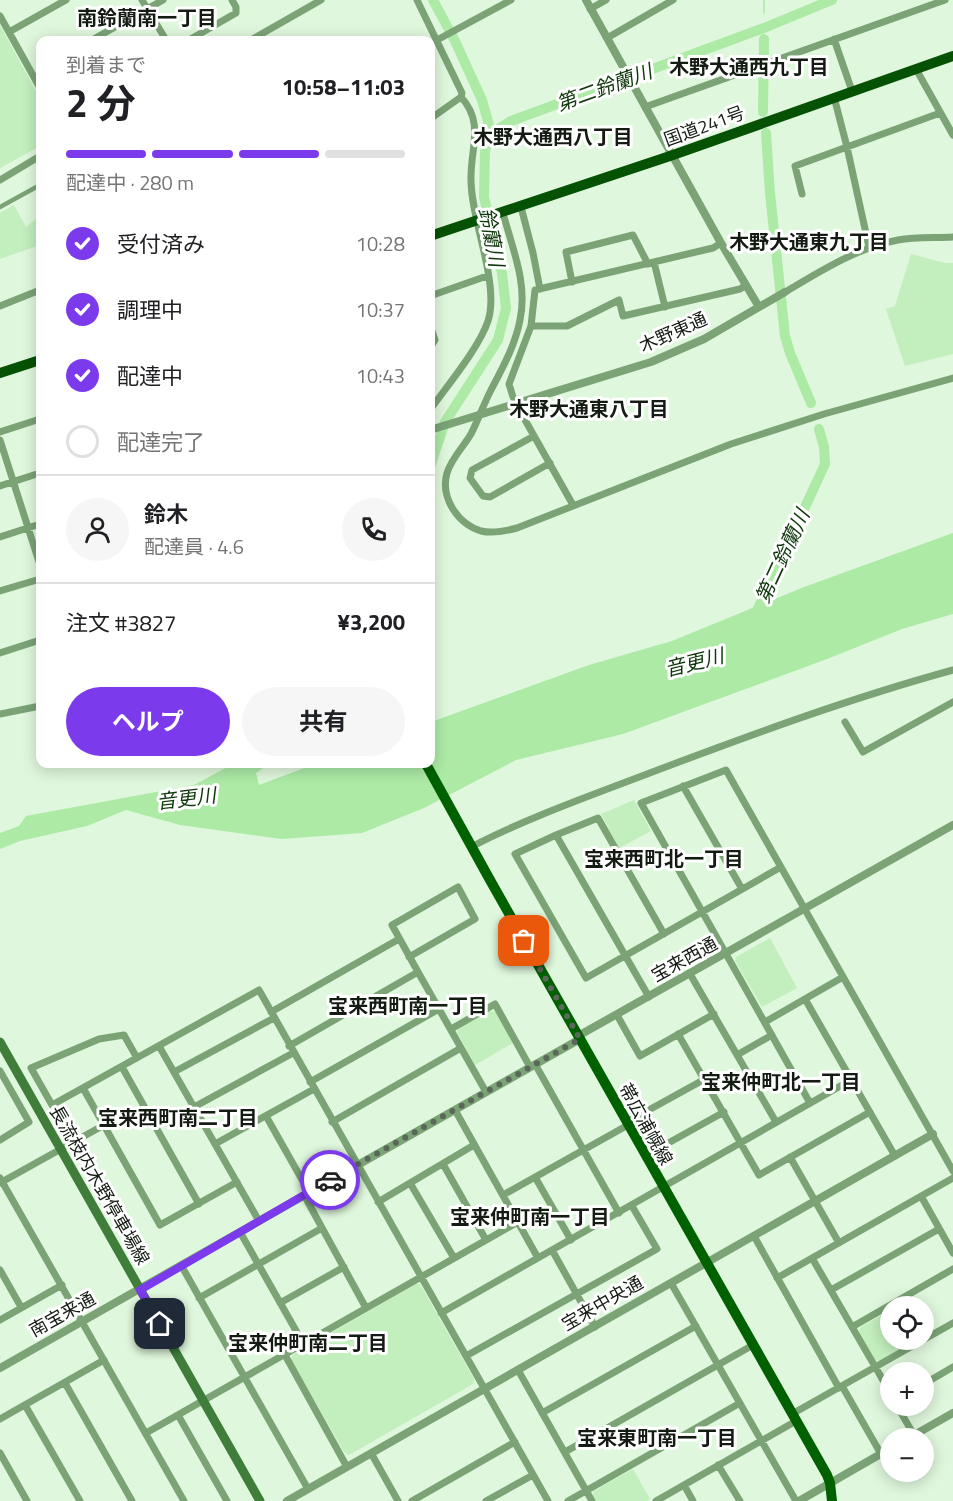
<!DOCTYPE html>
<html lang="ja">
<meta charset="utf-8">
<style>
:root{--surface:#fff;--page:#f6f6f6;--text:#202124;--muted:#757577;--line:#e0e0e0;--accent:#7c3aed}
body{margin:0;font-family:"Titillium Web","Noto Sans JP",sans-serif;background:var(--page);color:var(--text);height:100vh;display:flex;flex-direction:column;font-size:22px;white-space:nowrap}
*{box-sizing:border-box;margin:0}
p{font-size:20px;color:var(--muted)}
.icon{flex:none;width:33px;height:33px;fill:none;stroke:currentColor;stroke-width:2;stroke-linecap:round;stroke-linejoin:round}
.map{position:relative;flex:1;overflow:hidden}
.sheet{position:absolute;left:36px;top:36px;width:399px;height:732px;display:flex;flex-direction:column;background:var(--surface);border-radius:12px;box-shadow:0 3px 15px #0003}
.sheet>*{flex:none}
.buttons{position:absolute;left:880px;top:1296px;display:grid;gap:12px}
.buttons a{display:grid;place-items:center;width:54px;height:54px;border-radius:50%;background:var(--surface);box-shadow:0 3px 15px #0003;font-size:30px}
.pin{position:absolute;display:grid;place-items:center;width:51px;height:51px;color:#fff;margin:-26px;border-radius:12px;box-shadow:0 3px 9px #0006}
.courier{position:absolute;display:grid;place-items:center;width:60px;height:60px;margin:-30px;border:4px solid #7c3aed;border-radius:50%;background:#fff;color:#222;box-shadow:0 2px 8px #0007}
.overview em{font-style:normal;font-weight:700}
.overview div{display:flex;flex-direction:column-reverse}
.overview{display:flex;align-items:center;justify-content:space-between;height:102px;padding:0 30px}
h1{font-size:39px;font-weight:700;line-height:45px}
.bar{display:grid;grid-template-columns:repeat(4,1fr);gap:9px 6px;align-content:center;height:72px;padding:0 30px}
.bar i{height:8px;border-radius:4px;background:var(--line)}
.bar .current{background:var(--accent)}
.bar p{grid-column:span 4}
.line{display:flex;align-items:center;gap:15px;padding:0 30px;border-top:2px solid var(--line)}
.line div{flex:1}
.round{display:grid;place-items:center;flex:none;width:63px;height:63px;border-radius:32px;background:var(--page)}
ol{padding:0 30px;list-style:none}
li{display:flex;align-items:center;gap:18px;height:66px}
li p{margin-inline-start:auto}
li .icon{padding:6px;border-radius:50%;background:var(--accent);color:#fff;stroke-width:4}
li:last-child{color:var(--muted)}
li i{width:33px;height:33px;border:3px solid var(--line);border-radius:50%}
.primary-button{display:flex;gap:12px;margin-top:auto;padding:12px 30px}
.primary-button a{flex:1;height:69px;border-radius:36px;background:var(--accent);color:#fff;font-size:24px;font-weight:700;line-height:69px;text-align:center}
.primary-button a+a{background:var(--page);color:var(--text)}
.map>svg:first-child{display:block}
.green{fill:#c3eebe}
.water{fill:#aceaa6}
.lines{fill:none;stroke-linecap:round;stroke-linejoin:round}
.stream{stroke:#aceaa6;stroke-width:1.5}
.river{stroke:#aceaa6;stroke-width:10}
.pedestrian{stroke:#7ba376;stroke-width:4.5}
.minor{stroke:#7ba376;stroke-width:7}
.tertiary{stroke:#7ba376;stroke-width:8}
.secondary{stroke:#407d3b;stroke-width:9}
.primary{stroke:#016100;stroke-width:10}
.trunk{stroke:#065204;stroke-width:10}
.done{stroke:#5a6859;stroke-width:6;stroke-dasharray:0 10.8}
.route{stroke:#7c3aed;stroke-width:8}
.labels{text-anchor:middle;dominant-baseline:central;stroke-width:6;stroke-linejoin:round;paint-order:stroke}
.street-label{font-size:18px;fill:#131b12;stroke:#fff}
.neighbourhood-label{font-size:20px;font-weight:bold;fill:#131b12;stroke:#fff}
.water-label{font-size:20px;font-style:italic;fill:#0f380b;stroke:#fff}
</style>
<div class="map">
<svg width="953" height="1501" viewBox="0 0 953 1501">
<rect width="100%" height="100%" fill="#dff7dc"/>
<path class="green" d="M0 25 40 99V146L0 168Z
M14 205 26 227 40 216V242L37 246 0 259V213Z
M911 254 945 263H953V354L905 366 886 309 895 306Z
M634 800 651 831 619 848 601 814Z
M770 938 797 988 762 1007 735 961 736 957Z
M490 1011 496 1012 513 1043 475 1065 457 1032 458 1029Z
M416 1284H420L474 1379 473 1384 349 1455 344 1452 291 1359 293 1355Z
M891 1310V1340L915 1341 880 1361 875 1360 859 1331 861 1327Z
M633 1469 650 1499 647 1501H596L593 1495 594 1491Z"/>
<path class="water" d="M953 533V614L902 629 827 659 623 734 516 760 424 808 362 833 282 839 180 825 126 810 87 826 20 841 0 849V833L19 826 26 816 194 785 233 764H269L256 773 259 785 315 764H430L431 722 589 665 672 641 804 587Z"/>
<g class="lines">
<path class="stream" d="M764 0V13
M767 24 768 26"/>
<path class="river" d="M763 112 764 39
M766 133 770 193 785 336 790 353 811 403
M486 145 500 128 511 121 764 28 832 0
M430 467 445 422 498 340 506 308 502 273 484 197 485 153 489 125 482 100 455 41 433 0
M754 617 825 464 824 447 819 429"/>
<path class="pedestrian" d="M0 207 40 185"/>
<path class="minor" d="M142 0 166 40
M417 0 462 93 461 97C485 123 470 149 471 180 471 221 500 283 488 321 479 348 447 386 430 410
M590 9 606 0
M0 16 40 88
M9 32 66 0
M607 38 673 0
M834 39 852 91
M92 40 163 0
M189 40 236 13V7L232 0
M251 40 321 0
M437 40 511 0
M916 69 953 135
M834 97 847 147 869 247
M645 107 945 0
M430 119 461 97
M0 180 40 156
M802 194 795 166 940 113
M521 207 533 253 540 289
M503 213C512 248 528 283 520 320 515 346 502 369 490 392 483 406 478 420 471 434 464 446 451 459 447 473 440 498 458 524 481 531 493 534 506 531 517 528L731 444 824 414 953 378
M654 262 665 307
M572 282 566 252 633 235 648 264
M785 292C821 271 856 248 898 240 915 237 935 238 953 237
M430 296 487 276
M0 306 40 290
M430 325 435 340 430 348
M531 326H567L619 300 623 316 740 289 746 285
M513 397 509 384 531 326 535 290 713 248 721 243
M520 411 573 505
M0 432 40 419
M534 436 472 470 470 478 483 496 490 497 550 463
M0 440 40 565
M0 486 40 473
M0 537 40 524
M0 591 40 579
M0 653 40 640
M0 714 40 706
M845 722 863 752 953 702
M683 786 742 889
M556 835 598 818 664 934
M473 846C529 817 595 794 655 771 753 734 851 698 953 670
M409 957 475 919 458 887 392 925 418 972 486 1092
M690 974 776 1122
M649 997 556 835 515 854 586 978C651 941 716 904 781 867
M805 999 895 1156
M271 1012 399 939
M617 1015 640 1056 714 1014
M765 1022 843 977
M451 1029 495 1004 530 1067
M678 1034 759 1175 870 1112
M159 1046 259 1221
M289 1046 418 972
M737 1055 772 1035
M137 1058 124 1035 99 1039 31 1068 52 1105 259 990 548 1501
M535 1064 619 1213
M122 1067 199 1204
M0 1071 29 1122 0 1140
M174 1072 274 1018
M310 1082 439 1009
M83 1088 160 1225 237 1182
M810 1103 641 803 726 770 953 1171
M194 1107 293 1053
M455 1110 538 1258
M266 1116 309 1192
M332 1122 461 1048
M627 1122 705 1079
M215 1144 314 1089
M645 1156 724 1112
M790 1157 839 1243
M443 1164 486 1240
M535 1177 571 1240
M0 1178 184 1501
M0 1183 104 1125
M410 1183 454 1258
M304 1195 366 1308
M503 1195 628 1125
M921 1196 953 1253
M378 1202 474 1145
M240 1232 303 1343
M754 1236 839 1388
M552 1250 595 1327
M812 1258 891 1394
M181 1265 308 1489
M0 1270 21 1307
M777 1278 953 1178
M671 1283 796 1501
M831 1290 939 1229
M199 1298 322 1228
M280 1303 344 1267
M441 1313 851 1080
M0 1320 62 1285
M852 1327 953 1269
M285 1355 347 1467
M466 1356 657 1249 632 1206
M518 1370 592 1501
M65 1383 132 1501
M924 1384 953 1367
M842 1386 881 1454
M25 1405 80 1501
M897 1406 914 1435
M542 1413 696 1326
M792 1414 953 1323
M178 1415 227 1501
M0 1419 104 1360
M146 1433 518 1222
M565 1452 753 1345
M0 1453 27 1501
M371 1453 398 1501
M718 1465 740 1501
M684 1485 693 1501
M412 1501 515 1442
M486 1501 533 1475
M568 1501 740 1403
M656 1501 796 1421"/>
<path class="tertiary" d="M586 0 721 243 759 307
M430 430 651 362 704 339 785 292
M578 1036 953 825
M0 1368 580 1039
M909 1438 953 1413
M287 1501 933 1134
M799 1501 891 1448"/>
<path class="secondary" d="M0 1042 260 1501"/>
<path class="primary" d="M426 764 490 880 827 1475 830 1483 832 1501"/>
<path class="trunk" d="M430 236 673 155 953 56
M0 373 40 360"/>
</g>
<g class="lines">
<path class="done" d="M330 1180 580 1039 524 941"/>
<path class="route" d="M160 1324 140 1290 330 1180"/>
</g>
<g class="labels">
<g class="street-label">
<text transform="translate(704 126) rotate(-20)">国道241号</text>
<text transform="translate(673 332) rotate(-24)">木野東通</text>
<text transform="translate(684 959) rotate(-29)">宝来西通</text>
<text transform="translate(646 1124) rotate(61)">帯広浦幌線</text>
<text transform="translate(100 1185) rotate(60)">長流枝内木野停車場線</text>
<text transform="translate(602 1303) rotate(-30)">宝来中央通</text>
<text transform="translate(62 1314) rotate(-29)">南宝来通</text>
</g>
<g class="neighbourhood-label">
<text x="147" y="17">南鈴蘭南一丁目</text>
<text x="749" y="66">木野大通西九丁目</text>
<text x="553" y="136">木野大通西八丁目</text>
<text x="809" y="241">木野大通東九丁目</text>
<text x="589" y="408">木野大通東八丁目</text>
<text x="664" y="858">宝来西町北一丁目</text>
<text x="408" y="1005">宝来西町南一丁目</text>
<text x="781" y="1081">宝来仲町北一丁目</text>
<text x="178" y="1117">宝来西町南二丁目</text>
<text x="530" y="1216">宝来仲町南一丁目</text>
<text x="308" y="1342">宝来仲町南二丁目</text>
<text x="657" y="1437">宝来東町南一丁目</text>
</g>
<g class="water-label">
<text transform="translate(604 87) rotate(-20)">第二鈴蘭川</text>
<text transform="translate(492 237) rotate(79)">鈴蘭川</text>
<text transform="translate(782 556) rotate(-65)">第二鈴蘭川</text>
<text transform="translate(694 662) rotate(-14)">音更川</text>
<text transform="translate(186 798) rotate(-7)">音更川</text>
</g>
</g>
</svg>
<div class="buttons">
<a><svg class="icon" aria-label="locate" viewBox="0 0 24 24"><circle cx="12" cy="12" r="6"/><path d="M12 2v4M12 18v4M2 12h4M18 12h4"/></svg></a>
<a>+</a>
<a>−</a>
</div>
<div class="pin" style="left:524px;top:941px;background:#ea580c"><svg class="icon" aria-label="bag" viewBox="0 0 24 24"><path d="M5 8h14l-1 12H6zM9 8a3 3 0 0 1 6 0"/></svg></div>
<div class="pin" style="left:160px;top:1324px;background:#1f2937"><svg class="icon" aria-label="home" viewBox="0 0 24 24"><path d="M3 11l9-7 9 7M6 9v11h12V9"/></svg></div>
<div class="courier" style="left:330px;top:1180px"><svg class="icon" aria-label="car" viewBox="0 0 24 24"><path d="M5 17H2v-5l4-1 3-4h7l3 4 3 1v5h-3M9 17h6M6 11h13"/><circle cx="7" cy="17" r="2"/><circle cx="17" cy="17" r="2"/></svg></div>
<section class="sheet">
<div class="overview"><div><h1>2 分</h1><p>到着まで</p></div><em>10:58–11:03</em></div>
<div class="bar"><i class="current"></i><i class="current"></i><i class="current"></i><i></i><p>配達中 · 280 m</p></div>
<ol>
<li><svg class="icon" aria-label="check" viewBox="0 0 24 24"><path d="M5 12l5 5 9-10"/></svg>受付済み<p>10:28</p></li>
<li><svg class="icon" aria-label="check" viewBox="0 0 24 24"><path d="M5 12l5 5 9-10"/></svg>調理中<p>10:37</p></li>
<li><svg class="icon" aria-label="check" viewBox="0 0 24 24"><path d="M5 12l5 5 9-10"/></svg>配達中<p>10:43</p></li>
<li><i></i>配達完了</li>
</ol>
<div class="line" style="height:108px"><a class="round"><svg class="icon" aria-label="person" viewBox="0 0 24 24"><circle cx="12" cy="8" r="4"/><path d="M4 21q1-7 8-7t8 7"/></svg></a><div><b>鈴木</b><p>配達員 · 4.6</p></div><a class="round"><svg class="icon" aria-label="phone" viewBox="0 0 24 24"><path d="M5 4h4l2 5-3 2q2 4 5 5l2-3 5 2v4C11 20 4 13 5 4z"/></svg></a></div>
<div class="line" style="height:78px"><div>注文 #3827</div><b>¥3,200</b></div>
<div class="primary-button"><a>ヘルプ</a><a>共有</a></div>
</section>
</div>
